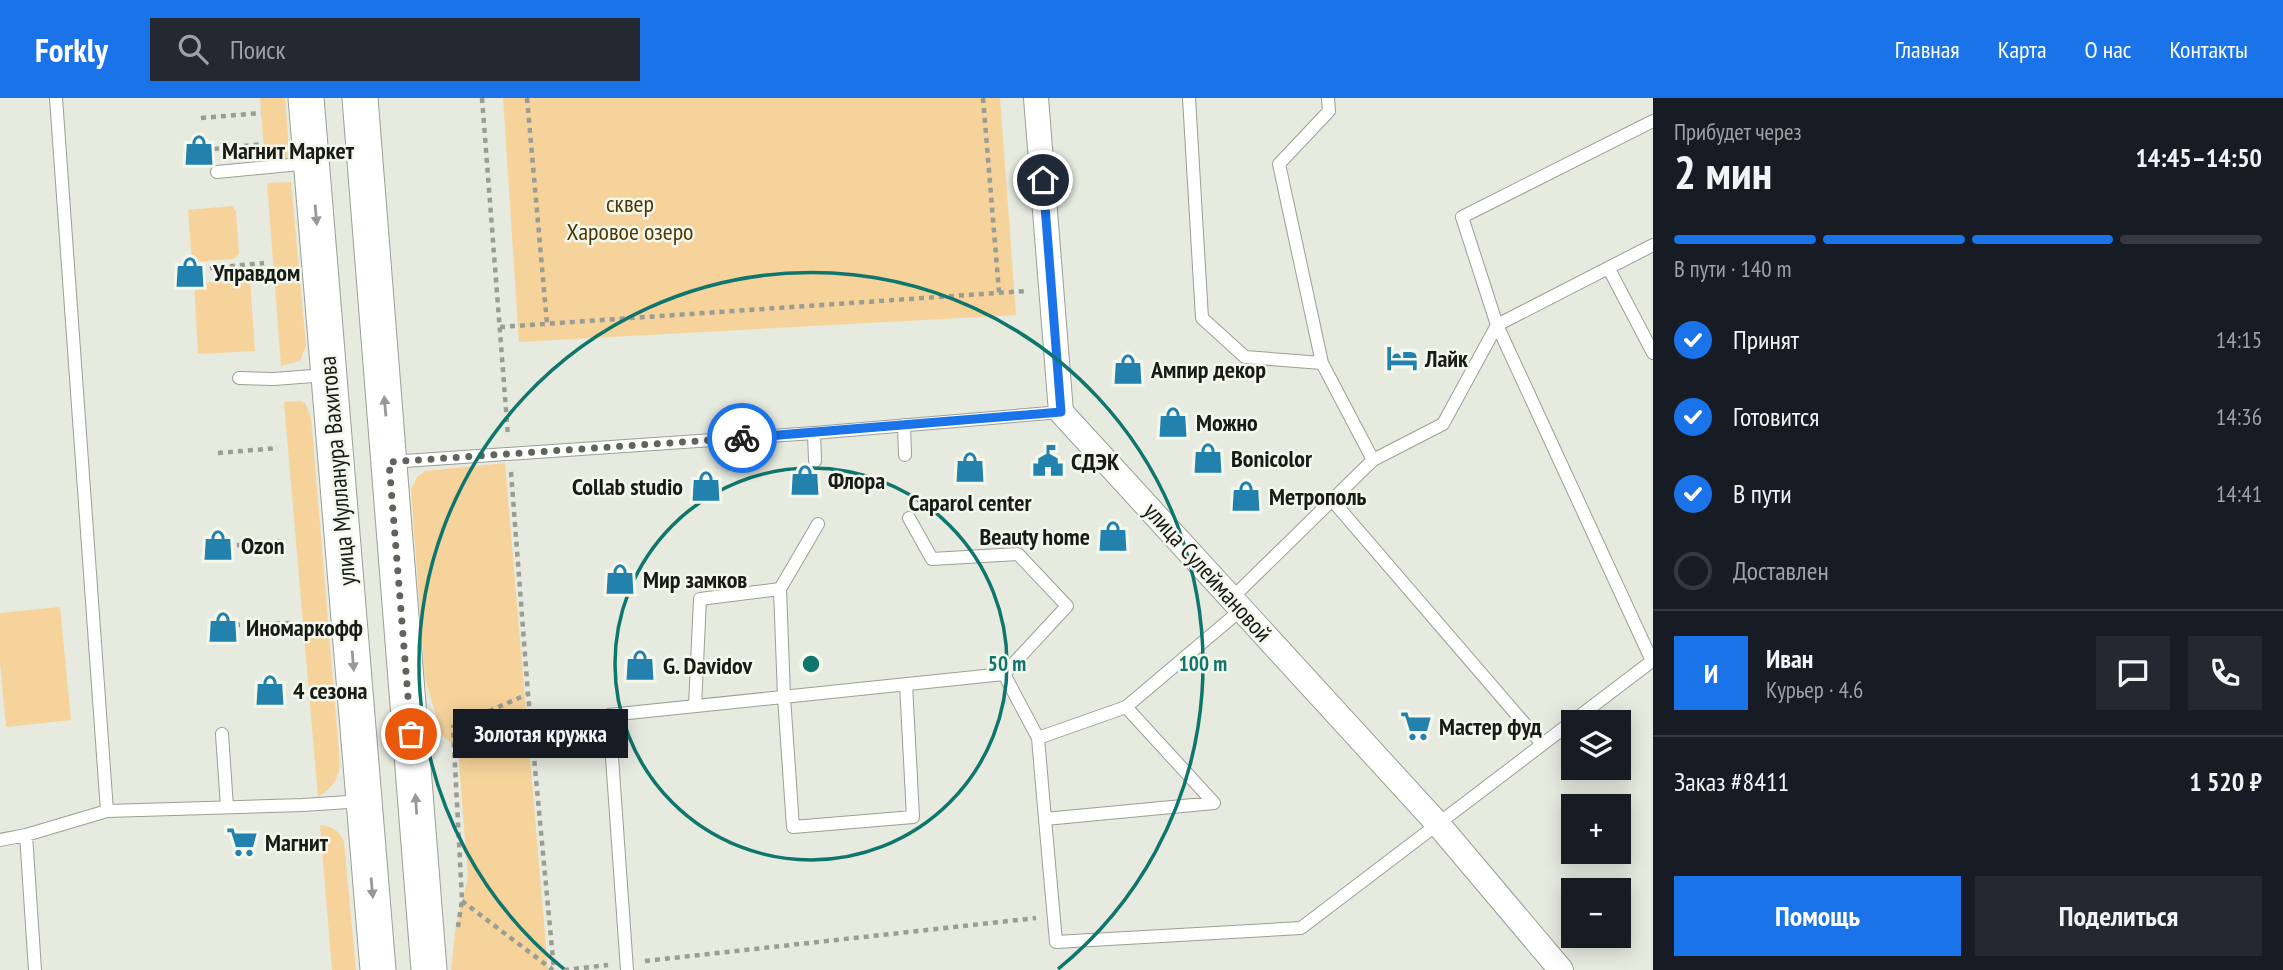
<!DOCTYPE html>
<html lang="ru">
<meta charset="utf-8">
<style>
:root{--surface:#171b24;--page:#242831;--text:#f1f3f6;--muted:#9ea1a6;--line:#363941;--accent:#1a73e8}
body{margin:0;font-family:"PT Sans Narrow",sans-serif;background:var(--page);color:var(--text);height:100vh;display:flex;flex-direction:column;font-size:26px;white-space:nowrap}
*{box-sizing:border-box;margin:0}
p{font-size:23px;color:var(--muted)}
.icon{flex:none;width:38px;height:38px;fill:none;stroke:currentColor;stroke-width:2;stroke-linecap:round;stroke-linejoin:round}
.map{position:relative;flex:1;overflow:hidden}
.drawer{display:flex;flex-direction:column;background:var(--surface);width:630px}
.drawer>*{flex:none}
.fabs{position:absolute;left:1561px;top:612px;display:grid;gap:14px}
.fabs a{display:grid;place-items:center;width:70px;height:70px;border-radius:0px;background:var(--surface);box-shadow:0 4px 18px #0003;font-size:35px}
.pin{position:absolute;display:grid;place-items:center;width:60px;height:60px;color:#fff;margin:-30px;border:4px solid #fff;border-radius:50%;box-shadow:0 2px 7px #0007}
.courier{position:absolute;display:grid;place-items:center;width:70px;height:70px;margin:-35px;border:5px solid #1a73e8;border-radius:50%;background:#fff;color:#222;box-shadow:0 2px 9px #0007}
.bubble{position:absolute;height:49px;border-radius:0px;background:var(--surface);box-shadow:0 4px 18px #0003;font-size:23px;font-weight:700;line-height:49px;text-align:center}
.overview em{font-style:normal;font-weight:700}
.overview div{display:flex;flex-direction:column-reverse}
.overview{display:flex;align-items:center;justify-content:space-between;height:119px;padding:0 21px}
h1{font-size:46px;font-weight:700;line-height:52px}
.bar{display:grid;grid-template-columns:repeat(4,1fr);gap:10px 7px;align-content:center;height:84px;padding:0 21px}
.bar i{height:9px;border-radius:5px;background:var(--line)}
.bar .selected{background:var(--accent)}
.bar p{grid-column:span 4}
.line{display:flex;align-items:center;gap:18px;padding:0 21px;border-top:2px solid var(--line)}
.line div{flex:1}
.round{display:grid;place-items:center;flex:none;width:74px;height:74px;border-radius:0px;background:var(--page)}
ol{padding:0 21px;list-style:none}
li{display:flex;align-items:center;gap:21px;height:77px}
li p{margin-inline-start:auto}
li .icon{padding:7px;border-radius:50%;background:var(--accent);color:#fff;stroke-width:4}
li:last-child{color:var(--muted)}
li i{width:38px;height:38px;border:4px solid var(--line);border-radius:50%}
.primary-button{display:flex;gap:14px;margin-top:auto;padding:14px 21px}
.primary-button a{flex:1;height:80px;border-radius:0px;background:var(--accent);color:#fff;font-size:28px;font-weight:700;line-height:80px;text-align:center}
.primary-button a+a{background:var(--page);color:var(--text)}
header{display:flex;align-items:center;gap:42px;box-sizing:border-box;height:98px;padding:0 35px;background:var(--accent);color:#fff}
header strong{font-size:33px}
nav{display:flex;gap:38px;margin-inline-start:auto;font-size:24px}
.search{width:490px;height:63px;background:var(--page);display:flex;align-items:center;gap:18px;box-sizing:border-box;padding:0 24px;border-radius:0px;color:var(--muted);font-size:26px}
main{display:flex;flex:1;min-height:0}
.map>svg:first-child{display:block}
.green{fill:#f6d39b}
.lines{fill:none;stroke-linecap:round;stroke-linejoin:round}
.lane-casing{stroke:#9c9f95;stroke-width:14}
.street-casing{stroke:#9c9f95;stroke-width:26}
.secondary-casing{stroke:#9c9f95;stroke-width:37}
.path{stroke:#9a9d94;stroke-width:4.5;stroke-dasharray:5 5;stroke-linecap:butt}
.lane{stroke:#fff;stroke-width:12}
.street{stroke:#fff;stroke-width:24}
.secondary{stroke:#fff;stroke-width:35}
.oneway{fill:#989897}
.done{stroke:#61635d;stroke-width:7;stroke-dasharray:0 12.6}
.route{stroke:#1a73e8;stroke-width:9}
.ring{fill:none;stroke:#0f766e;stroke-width:3.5}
.labels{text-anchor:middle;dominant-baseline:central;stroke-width:5;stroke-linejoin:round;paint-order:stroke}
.poi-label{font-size:24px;font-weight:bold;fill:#1a1b17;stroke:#f3f7ec;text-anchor:start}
.park-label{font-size:24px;fill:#4d3504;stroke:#f3f7ec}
.street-label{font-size:24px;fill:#1a1b17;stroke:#f3f7ec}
.centre{fill:#0f766e;stroke:#f3f7ec;stroke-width:3.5}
.ring-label{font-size:21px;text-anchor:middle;font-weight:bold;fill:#0f766e;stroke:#f3f7ec;stroke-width:5;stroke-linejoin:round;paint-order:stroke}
</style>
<header>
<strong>Forkly</strong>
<div class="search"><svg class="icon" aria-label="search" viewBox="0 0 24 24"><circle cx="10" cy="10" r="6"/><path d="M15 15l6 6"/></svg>Поиск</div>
<nav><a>Главная</a><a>Карта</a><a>О нас</a><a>Контакты</a></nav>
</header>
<main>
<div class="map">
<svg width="1653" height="872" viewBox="0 0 1653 872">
<rect width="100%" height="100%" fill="#e6eadf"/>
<path class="green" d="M260 0H285L290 64 265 65Z
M503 0H1000L1016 217 519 244Z
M291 84 306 248 300 263 281 268 267 85Z
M232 108 236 113 239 156 233 161 192 164 188 112Z
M250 182 255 253 198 256 194 185Z
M300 303 305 305 311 319 340 667C338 682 331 691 318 699L284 304Z
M505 365 548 872H451L456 827 468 780 458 651 442 637 425 581 411 392 417 379 425 373Z
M60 509 71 622 6 629 0 565V515Z
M320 727C333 729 339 732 344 744L356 872H332Z"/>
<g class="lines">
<defs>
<path id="lane" d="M56 0 107 713
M1189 0 1202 220 1245 259 1322 265 1373 362 1232 500
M1653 23 1462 119 1497 227 1652 563 1653 562
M217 74 310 65
M1609 171 1653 255
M1322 265 1279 66 1329 13 1328 0
M239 280 274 281 326 277
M904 327 905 357
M814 335 815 363
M1373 362 1443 326 1497 227 1653 147
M390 364 814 335 1061 314
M1332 402 1542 646
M909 420 932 461 1018 456 1067 508 1004 576
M818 426 780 491 784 599 793 729 913 719 906 586
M695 608 700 501 780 491
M1126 609 1242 511
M222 636 227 709
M1045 721 1056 844 1301 830 1652 563
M26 737 35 872
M0 742 26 737 107 713 303 707 363 703
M627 872 609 617 1004 576 1038 640 1045 721 1214 705 1126 609 1038 640"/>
<path id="street" d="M1036 0 1061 314 1437 725 1561 872"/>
<path id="secondary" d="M306 0 378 872
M360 0 429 872"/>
</defs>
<use href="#lane" class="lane-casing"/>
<use href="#street" class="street-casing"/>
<use href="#secondary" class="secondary-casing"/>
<path class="path" d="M482 0 508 338
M527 0 547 226
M983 0 999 194
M201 20 261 15
M204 52 263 46
M200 171 264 165
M500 229 1026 193
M218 355 278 350
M511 374 528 596 554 872
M227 448 287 443
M235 527 292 525
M531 625 590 619
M462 803 553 872
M458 829 462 802 453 629 528 596
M645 863 1036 820
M564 872 608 867"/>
<use href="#lane" class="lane"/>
<use href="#street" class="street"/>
<use href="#secondary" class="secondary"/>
</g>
<defs><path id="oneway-solid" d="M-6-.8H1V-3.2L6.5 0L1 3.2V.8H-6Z" transform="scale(1.75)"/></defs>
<g class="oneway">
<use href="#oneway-solid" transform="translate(316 117) rotate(85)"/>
<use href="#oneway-solid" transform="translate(385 308) rotate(-95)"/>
<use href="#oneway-solid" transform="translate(353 563) rotate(85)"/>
<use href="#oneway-solid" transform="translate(416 706) rotate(-94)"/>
<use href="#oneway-solid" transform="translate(372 790) rotate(85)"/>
</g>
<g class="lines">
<path class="done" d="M411 636 389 364 742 340"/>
<path class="route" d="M742 340 1061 314 1043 82"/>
</g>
<g class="ring">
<circle cx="811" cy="566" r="196"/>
<path d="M564 871A392 392 0 1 1 1058 871"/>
</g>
<defs>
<symbol id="shop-bare" viewBox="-9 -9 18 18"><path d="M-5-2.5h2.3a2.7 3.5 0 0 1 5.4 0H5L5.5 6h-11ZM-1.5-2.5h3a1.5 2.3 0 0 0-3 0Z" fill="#2281ad" stroke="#f3f7ec" stroke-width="2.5" paint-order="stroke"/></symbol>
<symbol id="hotel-bare" viewBox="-9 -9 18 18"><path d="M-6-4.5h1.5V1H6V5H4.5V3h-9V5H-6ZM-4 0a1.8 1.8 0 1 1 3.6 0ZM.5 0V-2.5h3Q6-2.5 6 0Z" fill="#2281ad" stroke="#f3f7ec" stroke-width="2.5" paint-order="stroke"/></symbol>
<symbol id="civic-bare" viewBox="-9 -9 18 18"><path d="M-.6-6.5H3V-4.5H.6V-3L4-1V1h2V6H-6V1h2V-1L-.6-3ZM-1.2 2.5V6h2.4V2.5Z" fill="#2281ad" stroke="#f3f7ec" stroke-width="2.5" paint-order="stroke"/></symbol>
<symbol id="supermarket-bare" viewBox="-9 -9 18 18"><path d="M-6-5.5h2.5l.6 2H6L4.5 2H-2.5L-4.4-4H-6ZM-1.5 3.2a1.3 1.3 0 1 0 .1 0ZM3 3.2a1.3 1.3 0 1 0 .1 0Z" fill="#2281ad" stroke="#f3f7ec" stroke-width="2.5" paint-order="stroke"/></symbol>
</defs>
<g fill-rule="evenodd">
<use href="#shop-bare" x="177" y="30" width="44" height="44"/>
<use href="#shop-bare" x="168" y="152" width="44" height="44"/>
<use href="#hotel-bare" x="1380" y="238" width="44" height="44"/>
<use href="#shop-bare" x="1106" y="249" width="44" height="44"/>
<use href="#shop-bare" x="1151" y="302" width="44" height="44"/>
<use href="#shop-bare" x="1186" y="338" width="44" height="44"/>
<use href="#civic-bare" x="1026" y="341" width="44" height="44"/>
<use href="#shop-bare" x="948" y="347" width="44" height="44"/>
<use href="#shop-bare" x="783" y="360" width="44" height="44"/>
<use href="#shop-bare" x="684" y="366" width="44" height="44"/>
<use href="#shop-bare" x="1224" y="376" width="44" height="44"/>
<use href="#shop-bare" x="1091" y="416" width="44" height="44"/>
<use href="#shop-bare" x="196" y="425" width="44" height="44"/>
<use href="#shop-bare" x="598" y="459" width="44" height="44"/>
<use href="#shop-bare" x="201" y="507" width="44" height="44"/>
<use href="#shop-bare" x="618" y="545" width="44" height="44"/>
<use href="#shop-bare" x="248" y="570" width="44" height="44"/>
<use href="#supermarket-bare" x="1394" y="606" width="44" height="44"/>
<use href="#supermarket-bare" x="220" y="722" width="44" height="44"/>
</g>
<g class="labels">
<g class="poi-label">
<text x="222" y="52">Магнит Маркет</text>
<text x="213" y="174">Управдом</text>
<text x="1425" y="260">Лайк</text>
<text x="1151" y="271">Ампир декор</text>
<text x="1196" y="324">Можно</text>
<text x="1231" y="360">Bonicolor</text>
<text x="1071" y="363">СДЭК</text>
<text x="828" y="382">Флора</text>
<text x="683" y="388" text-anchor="end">Collab studio</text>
<text x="1269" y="398">Метрополь</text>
<text x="970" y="404" text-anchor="middle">Caparol center</text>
<text x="1090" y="438" text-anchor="end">Beauty home</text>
<text x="241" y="447">Ozon</text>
<text x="643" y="481">Мир замков</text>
<text x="246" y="529">Иномаркофф</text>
<text x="663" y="567">G. Davidov</text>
<text x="293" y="592">4 сезона</text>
<text x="1439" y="628">Мастер фуд</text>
<text x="265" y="744">Магнит</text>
</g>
<g class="park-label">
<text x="630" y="105">сквер<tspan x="630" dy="28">Харовое озеро</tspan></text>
</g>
<g class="street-label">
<text transform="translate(337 373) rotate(-95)">улица Мулланура Вахитова</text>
<text transform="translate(1208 474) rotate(48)">улица Сулеймановой</text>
</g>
</g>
<circle cx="811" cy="566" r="10" class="centre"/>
<g class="ring-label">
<text x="1007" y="573">50 m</text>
<text x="1203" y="573">100 m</text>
</g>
</svg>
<div class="fabs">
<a><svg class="icon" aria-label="layers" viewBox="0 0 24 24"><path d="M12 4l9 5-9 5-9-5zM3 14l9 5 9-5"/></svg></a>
<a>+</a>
<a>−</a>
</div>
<div class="pin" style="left:411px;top:636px;background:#ea580c"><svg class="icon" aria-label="bag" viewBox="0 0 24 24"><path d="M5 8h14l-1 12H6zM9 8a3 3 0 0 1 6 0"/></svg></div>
<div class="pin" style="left:1043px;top:82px;background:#1f2937"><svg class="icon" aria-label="home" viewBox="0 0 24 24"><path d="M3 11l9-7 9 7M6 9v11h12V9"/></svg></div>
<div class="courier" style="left:742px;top:340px"><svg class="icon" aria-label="bike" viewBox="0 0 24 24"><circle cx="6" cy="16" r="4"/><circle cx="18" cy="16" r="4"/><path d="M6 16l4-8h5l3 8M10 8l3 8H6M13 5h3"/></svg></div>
<div class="bubble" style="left:453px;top:611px;width:175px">Золотая кружка</div>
</div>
<section class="drawer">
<div class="overview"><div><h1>2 мин</h1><p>Прибудет через</p></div><em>14:45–14:50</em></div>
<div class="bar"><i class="selected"></i><i class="selected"></i><i class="selected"></i><i></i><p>В пути · 140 m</p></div>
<ol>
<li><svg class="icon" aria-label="check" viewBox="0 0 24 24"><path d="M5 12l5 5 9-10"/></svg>Принят<p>14:15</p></li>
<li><svg class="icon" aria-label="check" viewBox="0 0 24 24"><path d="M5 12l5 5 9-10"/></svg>Готовится<p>14:36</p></li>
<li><svg class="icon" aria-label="check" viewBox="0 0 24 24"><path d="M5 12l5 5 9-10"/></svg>В пути<p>14:41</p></li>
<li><i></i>Доставлен</li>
</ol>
<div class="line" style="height:126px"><b class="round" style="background:var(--accent);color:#fff">И</b><div><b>Иван</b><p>Курьер · 4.6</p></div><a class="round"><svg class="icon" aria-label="chat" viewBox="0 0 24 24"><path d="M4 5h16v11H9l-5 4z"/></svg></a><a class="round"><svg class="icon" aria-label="phone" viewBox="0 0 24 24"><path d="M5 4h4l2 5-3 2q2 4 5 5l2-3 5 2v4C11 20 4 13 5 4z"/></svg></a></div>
<div class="line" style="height:91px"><div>Заказ #8411</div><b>1 520 ₽</b></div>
<div class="primary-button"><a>Помощь</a><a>Поделиться</a></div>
</section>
</main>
